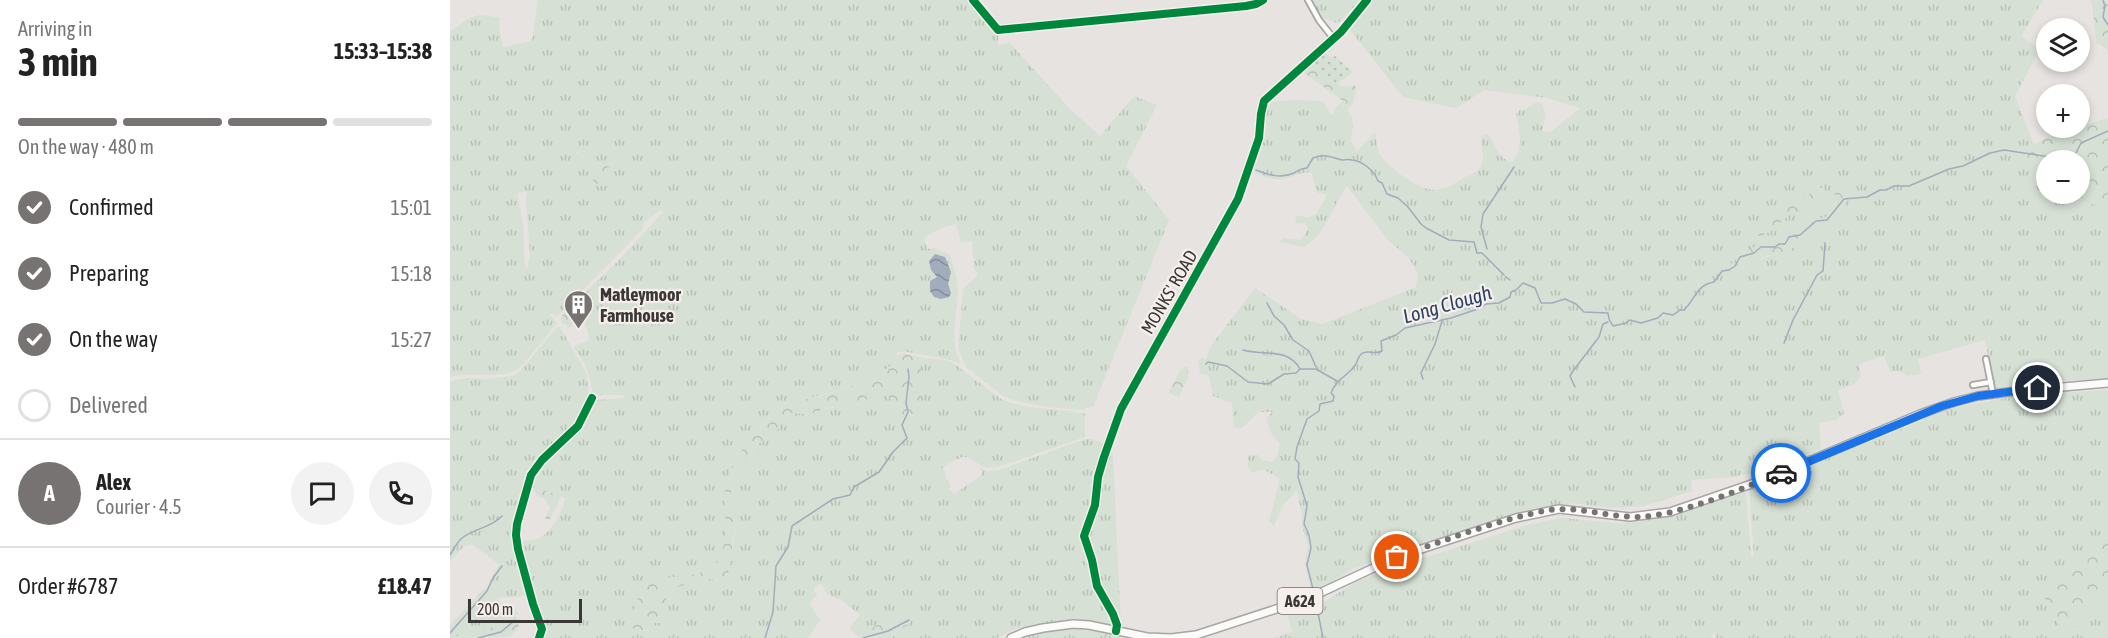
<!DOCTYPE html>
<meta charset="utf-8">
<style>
:root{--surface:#fff;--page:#f2f2f2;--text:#222;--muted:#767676;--line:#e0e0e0;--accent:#767372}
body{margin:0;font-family:"Asap Condensed",sans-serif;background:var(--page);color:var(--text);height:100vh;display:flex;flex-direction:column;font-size:22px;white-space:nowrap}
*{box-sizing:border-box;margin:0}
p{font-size:20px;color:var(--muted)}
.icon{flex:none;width:33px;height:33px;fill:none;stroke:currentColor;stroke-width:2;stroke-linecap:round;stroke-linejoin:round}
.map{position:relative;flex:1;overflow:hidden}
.side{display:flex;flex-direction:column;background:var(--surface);width:450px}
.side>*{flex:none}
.buttons{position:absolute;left:1586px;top:18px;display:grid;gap:12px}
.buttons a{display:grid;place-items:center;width:54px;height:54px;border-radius:50%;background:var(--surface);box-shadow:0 3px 9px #0003;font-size:30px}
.scale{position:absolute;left:18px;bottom:15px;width:114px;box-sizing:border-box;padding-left:6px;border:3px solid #3a3736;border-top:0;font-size:16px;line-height:21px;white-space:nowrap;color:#3a3736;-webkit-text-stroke:4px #f7efeb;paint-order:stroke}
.pin{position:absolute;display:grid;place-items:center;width:51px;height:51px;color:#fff;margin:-26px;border:3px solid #fff;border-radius:50%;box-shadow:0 2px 6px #0007}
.courier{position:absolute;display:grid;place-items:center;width:60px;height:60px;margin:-30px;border:4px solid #1a73e8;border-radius:50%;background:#fff;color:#222;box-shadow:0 2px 8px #0007}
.summary em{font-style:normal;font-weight:700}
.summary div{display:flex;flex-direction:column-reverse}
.summary{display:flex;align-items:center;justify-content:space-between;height:102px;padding:0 18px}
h1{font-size:39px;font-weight:700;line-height:45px}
.bar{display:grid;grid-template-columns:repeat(4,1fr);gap:9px 6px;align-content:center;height:72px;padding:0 18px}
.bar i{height:8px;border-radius:4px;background:var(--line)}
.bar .on{background:var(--accent)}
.bar p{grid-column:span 4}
.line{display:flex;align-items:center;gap:15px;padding:0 18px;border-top:2px solid var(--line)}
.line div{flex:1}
.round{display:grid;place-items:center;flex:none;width:63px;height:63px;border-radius:32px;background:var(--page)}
ol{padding:0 18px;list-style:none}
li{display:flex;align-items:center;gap:18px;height:66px}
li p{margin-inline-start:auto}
li .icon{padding:6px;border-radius:50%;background:var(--accent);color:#fff;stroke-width:4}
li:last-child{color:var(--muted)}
li i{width:33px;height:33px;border:3px solid var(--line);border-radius:50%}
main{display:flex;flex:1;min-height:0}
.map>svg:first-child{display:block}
.grass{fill:url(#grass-tufts);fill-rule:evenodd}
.forest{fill:url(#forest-crowns)}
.park{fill:url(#park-dots)}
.water{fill:url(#water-waves)}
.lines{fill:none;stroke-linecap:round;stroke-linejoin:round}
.stream{stroke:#a1acbd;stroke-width:1.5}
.minor-casing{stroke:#a8a6a4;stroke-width:8}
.tertiary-casing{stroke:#a8a6a4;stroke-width:8}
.primary-casing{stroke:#a8a6a4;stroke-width:10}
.minor{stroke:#fbfbfa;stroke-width:4.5}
.tertiary{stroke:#fbfbfa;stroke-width:5}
.primary{stroke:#fbfbfa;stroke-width:7}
.cycleway-casing{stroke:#f7efeb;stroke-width:11}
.cycleway{stroke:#00873e;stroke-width:8}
.done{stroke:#767372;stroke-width:6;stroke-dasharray:0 10.8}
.route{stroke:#1a73e8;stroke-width:8}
.labels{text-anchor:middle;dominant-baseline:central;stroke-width:4.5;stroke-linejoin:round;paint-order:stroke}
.shield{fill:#f7efeb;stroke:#736e6c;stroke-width:1.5}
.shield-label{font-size:16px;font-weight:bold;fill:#3a3736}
.street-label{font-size:18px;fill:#3a3736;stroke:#f7efeb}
.poi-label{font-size:18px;font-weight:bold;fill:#3a3736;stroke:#f7efeb;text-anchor:start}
.water-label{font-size:20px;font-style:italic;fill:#294368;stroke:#f7efeb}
</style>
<main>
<section class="side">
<div class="summary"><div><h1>3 min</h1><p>Arriving in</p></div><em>15:33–15:38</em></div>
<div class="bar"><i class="on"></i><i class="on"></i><i class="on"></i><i></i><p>On the way · 480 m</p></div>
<ol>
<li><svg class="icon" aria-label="check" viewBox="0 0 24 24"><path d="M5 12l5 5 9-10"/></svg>Confirmed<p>15:01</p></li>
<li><svg class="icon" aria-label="check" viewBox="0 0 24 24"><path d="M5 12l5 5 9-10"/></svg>Preparing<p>15:18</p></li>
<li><svg class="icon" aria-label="check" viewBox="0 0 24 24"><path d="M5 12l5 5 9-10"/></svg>On the way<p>15:27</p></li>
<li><i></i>Delivered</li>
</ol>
<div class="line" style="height:108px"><b class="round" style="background:var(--accent);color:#fff">A</b><div><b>Alex</b><p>Courier · 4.5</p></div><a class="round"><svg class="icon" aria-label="chat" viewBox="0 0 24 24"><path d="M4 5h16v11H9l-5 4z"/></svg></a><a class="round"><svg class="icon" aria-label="phone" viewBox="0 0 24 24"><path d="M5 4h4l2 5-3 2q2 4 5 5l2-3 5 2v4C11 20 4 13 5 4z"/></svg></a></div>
<div class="line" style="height:78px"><div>Order #6787</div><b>£18.47</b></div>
</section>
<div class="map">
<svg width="1658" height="638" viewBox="0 0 1658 638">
<defs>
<pattern id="grass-tufts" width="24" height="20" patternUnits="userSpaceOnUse" patternTransform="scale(1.5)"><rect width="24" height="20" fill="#d6e0d4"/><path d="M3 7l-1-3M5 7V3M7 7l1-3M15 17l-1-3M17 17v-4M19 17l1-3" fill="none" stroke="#b8c1b7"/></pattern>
<pattern id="forest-crowns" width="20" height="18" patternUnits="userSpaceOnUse" patternTransform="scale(1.5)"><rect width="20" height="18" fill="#d6e0d4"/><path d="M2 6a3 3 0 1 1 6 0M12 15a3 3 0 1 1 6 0" fill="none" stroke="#b8c1b7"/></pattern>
<pattern id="park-dots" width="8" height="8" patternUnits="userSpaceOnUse" patternTransform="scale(1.5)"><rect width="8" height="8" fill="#d6e0d4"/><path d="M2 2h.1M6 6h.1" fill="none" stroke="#b8c1b7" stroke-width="1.8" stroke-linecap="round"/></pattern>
<pattern id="water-waves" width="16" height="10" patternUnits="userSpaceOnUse" patternTransform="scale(1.5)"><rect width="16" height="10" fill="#a1acbd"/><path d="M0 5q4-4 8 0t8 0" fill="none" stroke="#848d9a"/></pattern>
</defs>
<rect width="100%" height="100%" fill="#e6e3e1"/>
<path class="grass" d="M88 0H519L548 34V46L559 42 619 108 650 136 684 96 707 105 676 166 719 220 643 407 635 408 634 410 597 407 566 401 553 396 517 368 508 349 513 289 528 275 523 267C526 258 520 251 523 241L511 242 506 224 491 228 474 238 477 249 485 248 500 255C503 266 507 277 508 288 508 313 498 340 511 364L497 359 452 351 446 353 447 355 453 353C442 380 382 391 357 399 346 403 330 411 320 418 303 431 277 469 275 490 273 513 281 541 267 561 250 586 205 567 190 594L191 631H202L204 623H212L220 620 215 607 217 602 215 594 217 591 247 580 256 582 260 578 266 580 269 576 278 574 287 521C287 511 282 505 281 497 281 491 285 488 286 483 287 472 289 470 299 465 303 452 304 441 319 440L328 428V421L339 413 360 414 433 394 441 399V410L449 418 459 423 463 422C461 404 468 408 470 395 472 382 471 370 468 357L495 360 505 364 551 399C578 411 607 407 635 414V437L548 467 536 468 517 457H512L488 469V480L504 494 532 475 531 468 537 471 549 470 635 439H642L655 444 640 508 629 539 638 556 644 588 657 607 664 621 663 625 633 621 602 622 565 629 547 638H439L446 634 447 619 427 625 409 637 402 631 400 627 410 615 390 599H387L377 594 371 583 364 588 367 595 361 601 360 605 370 620 358 638H91L94 628 86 608 68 541C74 540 82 541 88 539 102 532 113 512 115 498L79 485C81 477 85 470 90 464 102 451 134 432 136 414L139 416 146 400 174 398 173 395H143C140 376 136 361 123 347L139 340 138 332 143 330 139 320 118 309 169 260 213 212 210 210 194 222 192 230 107 316 101 313 100 315 107 323C99 332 75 365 66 370 53 379 19 371 0 377V30L1 31C24 15 23 12 50 18L49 28 53 47 82 41ZM122 147C131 157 143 162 156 165L161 171 157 186 144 182C139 168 126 163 122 147ZM77 191 76 199 80 255 77 270C72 258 75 242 73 228 72 216 69 205 67 193Z
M862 0H911L888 23 871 17Z
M923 0H1593L1571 36 1590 49 1565 96 1584 145 1567 153 1596 167V194H1615L1609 196 1613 202 1630 201 1658 208V379L1597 381 1568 384 1566 377 1564 378 1565 385 1545 389 1535 340 1468 359 1471 374 1457 376 1450 371 1440 372 1434 356 1409 364 1410 376 1405 384 1388 390 1394 414 1386 420 1369 423 1371 449 1321 469 1284 477 1241 480 1242 491 1194 506 1163 508 1121 503 1117 505 1085 508 904 568 878 584 873 585V589L862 594 855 564 858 545 852 526V516L847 490 833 505 824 526 819 521 830 479 813 469 802 473 798 467V457L801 455H808L812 460 822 462 827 456 830 444 822 435 816 418 823 412H808L792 428H784L782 403 763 396 759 376 750 373 748 360 753 358 756 360 761 346 805 288 851 319 873 324 966 287 968 274 959 258 938 240 897 186C883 206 875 235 854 247L830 242 834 238 850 240 855 235 858 228 855 223H845L847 216 857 217 866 215 877 195 866 192 862 173C851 170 841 179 830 179 821 180 809 175 802 170L812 147 817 102 847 100 873 101 880 114 891 118 897 110C906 119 902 130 901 141L907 151 925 132C926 139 927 148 930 154 937 168 971 192 987 190 996 189 1004 184 1012 179 1017 176 1024 174 1028 170 1039 159 1028 147 1032 135L1037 134C1046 143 1047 159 1062 162 1075 149 1069 130 1066 114L1070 110H1074L1087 102 1092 104 1096 115 1092 131 1101 132 1130 108 1097 98 1034 90 1006 108 953 97 900 30ZM1385 197 1388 217 1340 250 1302 262 1303 248 1333 242 1339 236 1349 233 1366 219 1374 218 1382 212ZM1347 211 1331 220 1292 230 1309 223Z
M110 327 137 374 139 402 128 422 88 460 79 475 64 529 78 595 58 598 55 596 43 600 50 615 49 622 43 627 5 637 0 630V625L38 585 49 564 23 545C12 543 7 555 0 562V381L17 378 38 379 63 376 72 369 106 328Z
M1658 390V541L1593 595 1616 635 1658 595V638H1265V630L1261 638H823L842 632 837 612 871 607 875 601 905 583 930 572 1077 525 1111 518 1167 523 1187 522 1226 513 1294 490 1296 494 1301 556 1304 557 1299 489 1474 420 1475 417 1511 406 1574 395Z
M661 444 663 455 671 629 652 592 647 580 645 559 635 539 650 477Z
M631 627 671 635V638H568L608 629Z"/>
<path class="forest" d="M1639 0H1656L1658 5V50L1646 42 1642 4Z
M863 63 891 86H905L907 88 903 103 891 118 886 117 883 113 887 106 893 101 853 72Z
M1658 118V208L1630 201 1613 202 1607 199 1608 196 1629 194V160H1596V167L1567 153 1607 133Z
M121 146 128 154 159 167 161 171 157 186H150L144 182 141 175 124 157Z
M1373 187 1376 191C1373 208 1346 210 1334 219 1330 222 1328 227 1324 229 1317 235 1305 237 1297 238L1292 230Z
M1384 189 1391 194 1396 202 1388 217 1340 250 1331 254 1319 255 1277 274 1276 268 1303 247 1333 242 1339 236 1349 233 1366 219 1374 218 1382 212 1385 197Z
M118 309 139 320 144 330 138 332 134 321 123 323 118 330 117 325 112 323 110 318Z
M453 353 468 357 474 380C470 386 472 392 470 399 465 409 461 409 464 422L457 423 449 421V418L442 414 441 399 433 394 401 404 378 408 360 414 339 413 329 421V428L319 440C304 441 302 452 299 465 283 478 289 468 286 490L281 492C281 500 286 507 287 515 288 523 284 531 283 538 281 551 283 563 277 576H269L264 581 260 578 256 582 247 580 217 591 215 594 217 602 216 610 219 616V622L204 623 202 631 193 630 189 632 180 626C183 615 185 600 192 591 209 568 249 585 266 562 281 543 273 513 275 490 277 462 311 422 335 407 346 400 362 398 374 395 396 389 418 382 437 368 443 364 450 360 453 353Z
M735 366 738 368V378L729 397 719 393 729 372Z
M493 466 496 478 501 486 498 489 488 480V469Z
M82 486 110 496 107 506 99 521 95 518 100 508 95 499 87 496Z
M1658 541V595L1615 635 1593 595Z
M48 599 56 611 65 609 69 614 65 615 70 620 68 628 60 637 0 638 1 630 5 637 43 627 49 622 50 615 43 601Z
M457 614 462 616 460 623 439 638 409 637 427 625Z"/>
<path class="park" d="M875 52 881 58 885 56 903 72 887 84 863 63Z"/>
<path class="water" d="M485 254 495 257 501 272 498 284 501 293 499 297 491 299 484 297 480 291V281L487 277 481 270 479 261Z"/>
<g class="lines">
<path class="stream" d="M1653 0 1655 6 1653 17 1658 25
M806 170C819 175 831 179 844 173 850 170 851 168 857 168L863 158C875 153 880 157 892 160 895 160 898 159 902 160 912 161 924 170 928 181L932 183 937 194 948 198 958 207 971 224 976 228 999 240 1024 242 1027 253H1032L1054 275
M1037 249 1031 227 1033 214 1064 167
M1056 277 1060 280
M817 303 824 316 834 325 843 340 859 351 866 367
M1334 343 1343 320 1367 275 1373 271 1375 243
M793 350C813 356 838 347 850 369
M756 364 758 362 777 366 798 382 818 384 834 374 846 373 850 369H866L887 381
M973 379 971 373 985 344 992 321
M1125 387 1120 376 1123 371 1149 337 1153 324 1158 322
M0 555C4 549 7 542 12 538 25 528 41 528 52 516
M864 593 857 565 861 548 859 535 854 524 857 506 848 477 849 463 845 459 847 447 857 419 869 411 870 404 883 401 884 396 881 393C886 380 895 377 903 368 908 364 907 355 913 353 920 350 925 355 932 351L931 341 946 335 955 328 1001 318 1031 308 1036 304 1049 303 1060 297 1061 292 1066 290 1073 283 1085 288 1091 303H1102L1115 299 1126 304 1134 312 1158 313 1159 319 1163 326 1176 323 1180 320 1191 323 1208 318 1213 313 1223 315 1230 310H1234C1245 300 1246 285 1264 282L1272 271 1279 270 1285 266 1290 257 1304 253 1311 247H1325L1329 244H1335L1339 237 1350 235 1366 221 1377 220 1394 199 1417 197 1430 190H1436L1444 186H1459L1499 169 1513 166 1540 153 1554 150 1613 159H1623L1631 143 1658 131
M865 598 873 638
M0 633 37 591 43 578 52 566
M28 638 51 632 65 620
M315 638 323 612 326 566 338 547 342 526 383 499 400 495 404 487 429 472 443 452 457 438 452 425 458 412 456 403 459 377 458 369
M413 638 438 631 459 620"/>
<defs>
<path id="minor" d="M523 0 548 30 796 6 806 4 813 0
M858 0 869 20 884 39
M1536 359 1543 394
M1523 385 1541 382
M89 638 92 629 83 604 68 549 66 535 67 524 81 475 92 460 128 426 142 398"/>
<path id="tertiary" d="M666 631 667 625 663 614 647 586 642 560 634 536 645 505 648 477 654 457 671 409 788 199 809 138 811 114 814 101 891 32 917 0"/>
<path id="primary" d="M561 638 575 632 593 628 623 624 639 625 697 637 721 638 746 635 857 599 947 557 1066 518 1109 509 1180 517 1220 512 1316 479 1470 414 1504 402 1528 396 1567 391 1658 383"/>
</defs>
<use href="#minor" class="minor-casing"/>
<use href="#tertiary" class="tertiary-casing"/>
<use href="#primary" class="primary-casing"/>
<use href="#minor" class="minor"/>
<use href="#tertiary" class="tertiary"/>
<use href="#primary" class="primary"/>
<defs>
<path id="cycleway" d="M523 0 548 30 796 6 806 4 813 0
M666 631 667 625 663 614 647 586 642 560 634 536 645 505 648 477 654 457 671 409 788 199 809 138 811 114 814 101 891 32 917 0
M89 638 92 629 83 604 68 549 66 535 67 524 81 475 92 460 128 426 142 398"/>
</defs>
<use href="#cycleway" class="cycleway-casing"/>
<use href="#cycleway" class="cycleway"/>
</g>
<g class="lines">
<path class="done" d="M947 557C994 541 1052 518 1100 510 1129 506 1158 517 1187 517 1229 516 1291 489 1331 473"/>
<path class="route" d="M1331 473 1492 406 1528 396 1588 388"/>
</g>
<defs>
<symbol id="building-pin" viewBox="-11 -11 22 30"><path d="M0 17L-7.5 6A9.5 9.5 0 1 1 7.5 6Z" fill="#767372" stroke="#f7efeb"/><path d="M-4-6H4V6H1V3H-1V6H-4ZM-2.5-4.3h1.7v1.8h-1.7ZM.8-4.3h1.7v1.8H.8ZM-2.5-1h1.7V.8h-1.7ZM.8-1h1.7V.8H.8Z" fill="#fff"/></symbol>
</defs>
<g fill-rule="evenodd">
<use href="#building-pin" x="112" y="288" width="33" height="45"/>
</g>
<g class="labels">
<rect class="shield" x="827.5" y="588" width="45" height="26" rx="4.5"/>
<g class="shield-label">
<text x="850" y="601">A624</text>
</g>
<g class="street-label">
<text transform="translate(719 292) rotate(-60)">MONKS' ROAD</text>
</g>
<g class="poi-label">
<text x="150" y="294">Matleymoor<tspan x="150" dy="21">Farmhouse</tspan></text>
</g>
<g class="water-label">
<text transform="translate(997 304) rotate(-16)">Long Clough</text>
</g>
</g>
</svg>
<div class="buttons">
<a><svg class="icon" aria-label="layers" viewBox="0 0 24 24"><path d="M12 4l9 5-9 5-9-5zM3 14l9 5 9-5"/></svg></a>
<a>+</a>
<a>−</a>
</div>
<div class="scale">200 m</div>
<div class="pin" style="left:947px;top:557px;background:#ea580c"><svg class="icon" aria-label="bag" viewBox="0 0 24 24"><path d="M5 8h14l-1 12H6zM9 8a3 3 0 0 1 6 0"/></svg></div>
<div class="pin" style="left:1588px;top:388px;background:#1f2937"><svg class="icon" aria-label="home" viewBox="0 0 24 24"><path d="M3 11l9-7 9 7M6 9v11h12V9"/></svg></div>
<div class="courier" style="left:1331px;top:473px"><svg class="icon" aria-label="car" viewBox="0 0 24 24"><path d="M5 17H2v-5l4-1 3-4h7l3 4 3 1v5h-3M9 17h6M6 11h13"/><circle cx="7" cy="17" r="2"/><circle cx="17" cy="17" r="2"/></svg></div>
</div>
</main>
